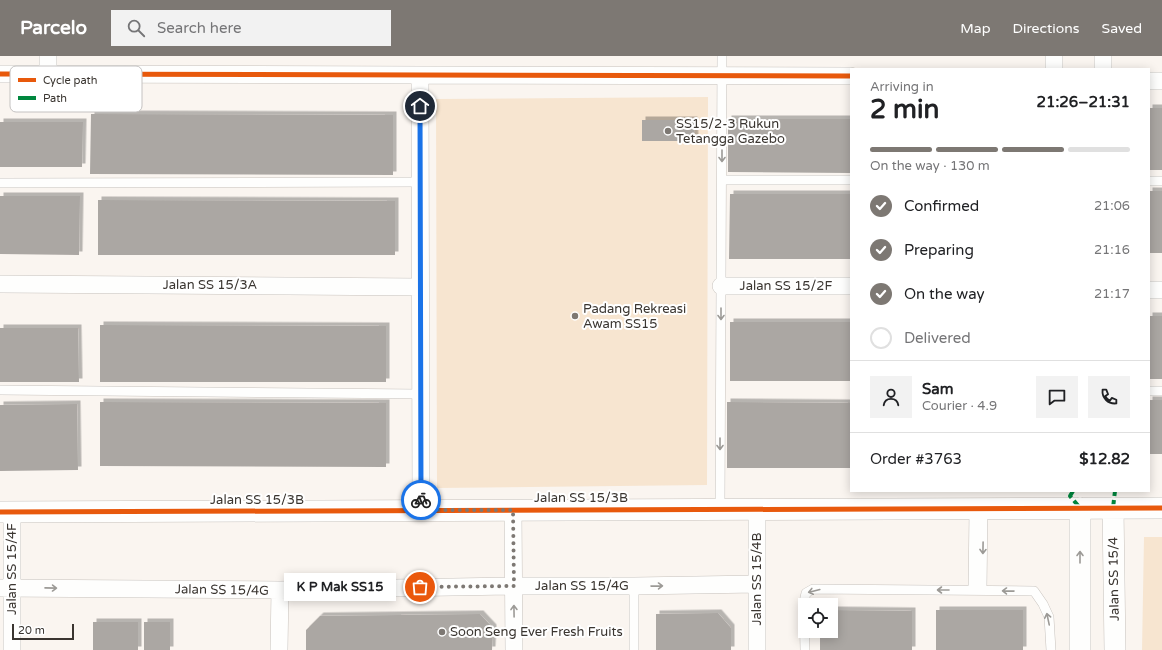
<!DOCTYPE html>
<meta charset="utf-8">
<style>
:root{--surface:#fff;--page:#f2f2f2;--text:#202124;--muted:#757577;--line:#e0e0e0;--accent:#7d7873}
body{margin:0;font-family:"Varela Round",sans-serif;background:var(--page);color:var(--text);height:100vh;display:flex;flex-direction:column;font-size:15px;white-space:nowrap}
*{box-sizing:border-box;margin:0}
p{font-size:13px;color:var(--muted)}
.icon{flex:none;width:22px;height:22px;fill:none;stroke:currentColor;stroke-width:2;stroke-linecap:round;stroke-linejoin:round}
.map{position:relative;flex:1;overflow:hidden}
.sheet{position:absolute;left:850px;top:12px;width:300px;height:424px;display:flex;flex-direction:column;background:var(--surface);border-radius:0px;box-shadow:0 2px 10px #0003}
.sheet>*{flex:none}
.buttons{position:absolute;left:798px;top:542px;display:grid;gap:8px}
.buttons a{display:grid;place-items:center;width:40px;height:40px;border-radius:0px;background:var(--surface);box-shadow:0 2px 10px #0003;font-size:20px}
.scale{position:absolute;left:12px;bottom:10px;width:62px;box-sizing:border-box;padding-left:4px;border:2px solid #3a3530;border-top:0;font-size:11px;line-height:14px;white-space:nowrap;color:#3a3530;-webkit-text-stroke:3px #fff;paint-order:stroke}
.pin{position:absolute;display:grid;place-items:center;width:34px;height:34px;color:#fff;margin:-17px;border:2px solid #fff;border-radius:50%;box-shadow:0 1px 4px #0007}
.courier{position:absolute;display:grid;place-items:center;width:40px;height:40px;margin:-20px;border:3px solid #1a73e8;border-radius:50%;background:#fff;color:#222;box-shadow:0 1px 5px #0007}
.bubble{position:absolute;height:28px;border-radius:0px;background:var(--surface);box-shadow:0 2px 10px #0003;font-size:13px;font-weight:700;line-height:28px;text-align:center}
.overview em{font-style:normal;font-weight:700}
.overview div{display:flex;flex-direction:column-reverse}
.overview{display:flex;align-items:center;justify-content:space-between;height:68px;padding:0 20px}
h1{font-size:26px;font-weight:700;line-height:30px}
.bar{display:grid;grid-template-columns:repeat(4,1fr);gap:6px 4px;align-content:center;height:48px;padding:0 20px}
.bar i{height:5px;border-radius:3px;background:var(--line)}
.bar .on{background:var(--accent)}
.bar p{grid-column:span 4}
.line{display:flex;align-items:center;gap:10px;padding:0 20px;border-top:1px solid var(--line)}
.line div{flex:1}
.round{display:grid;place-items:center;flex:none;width:42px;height:42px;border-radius:0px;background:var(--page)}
ol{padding:0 20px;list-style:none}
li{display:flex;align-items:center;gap:12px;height:44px}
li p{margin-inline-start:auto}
li .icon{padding:4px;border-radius:50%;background:var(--accent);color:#fff;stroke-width:4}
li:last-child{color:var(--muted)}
li i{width:22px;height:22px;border:2px solid var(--line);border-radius:50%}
header{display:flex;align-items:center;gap:24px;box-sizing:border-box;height:56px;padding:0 20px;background:var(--accent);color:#fff}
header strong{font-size:19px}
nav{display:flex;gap:22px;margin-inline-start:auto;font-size:14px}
.search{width:280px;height:36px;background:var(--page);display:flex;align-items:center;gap:10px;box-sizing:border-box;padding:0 14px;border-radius:0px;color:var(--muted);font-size:15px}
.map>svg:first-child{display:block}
.green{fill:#f7e5d0}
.building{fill:#aba7a3;filter:url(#shadow)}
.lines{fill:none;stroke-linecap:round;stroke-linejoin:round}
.service-casing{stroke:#c7c2bd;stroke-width:10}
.minor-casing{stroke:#c7c2bd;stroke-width:18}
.tertiary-casing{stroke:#c7c2bd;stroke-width:22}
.service{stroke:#fefefd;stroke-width:9}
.minor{stroke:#fefefd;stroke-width:17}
.tertiary{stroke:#fefefd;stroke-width:21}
.quiet{stroke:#00873e;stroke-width:4;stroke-dasharray:8 4;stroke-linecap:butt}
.cycleway-casing{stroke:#fff;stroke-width:8}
.cycleway{stroke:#e8590c;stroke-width:5}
.oneway{stroke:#9c9a96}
.done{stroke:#7d7873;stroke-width:4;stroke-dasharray:0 7.2}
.route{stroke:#1a73e8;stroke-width:5}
.poi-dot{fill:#7d7873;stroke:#fff;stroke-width:1.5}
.labels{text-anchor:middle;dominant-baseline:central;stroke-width:4;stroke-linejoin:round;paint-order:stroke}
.poi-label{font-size:13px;fill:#3a3530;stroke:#fff;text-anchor:start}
.street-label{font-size:13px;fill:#3a3530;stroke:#fff}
.key{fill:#fff;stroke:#c4c2c1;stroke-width:1}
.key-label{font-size:11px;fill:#3a3530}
</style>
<header>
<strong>Parcelo</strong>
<div class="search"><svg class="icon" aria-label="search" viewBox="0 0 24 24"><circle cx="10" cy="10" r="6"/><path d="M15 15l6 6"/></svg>Search here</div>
<nav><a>Map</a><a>Directions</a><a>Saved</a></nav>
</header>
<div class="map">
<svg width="1162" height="594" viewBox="0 0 1162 594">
<defs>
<filter id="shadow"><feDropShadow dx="3.5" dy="-3.5" stdDeviation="0" flood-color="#0004"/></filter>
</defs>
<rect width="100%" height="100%" fill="#faf5f0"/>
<path class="green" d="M708 41 707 429 437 432 436 43Z
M1144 481H1162V594H1142Z"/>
<path class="building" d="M1149 52H1162V114H1149Z
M91 58 393 59V119L90 118Z
M728 63H851V117L728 116Z
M642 64H694L695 85H642Z
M0 66H83L82 111H0Z
M1149 135H1162V197H1149Z
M730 138H851V203H729Z
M0 140H80L79 199 0 198Z
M98 144 395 145V199H98Z
M1149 260H1162V323H1149Z
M730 266H851V325H730Z
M100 269 386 270V326H100Z
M0 272H78L79 326H0Z
M1149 344H1162V398H1149Z
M100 346 386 347V411L100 410Z
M727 346 851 347V412H727Z
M77 348 78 414 0 415V349Z
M831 554 912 555V594H820V575H831Z
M936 554H1023V594H936Z
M718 557 731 572V594H656V558Z
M480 558 493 572 492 594H306V574L320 560Z
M93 566H138V594H93Z
M144 566H170V594H144Z"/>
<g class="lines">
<defs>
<path id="service" d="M722 124H851
M1149 125H1162
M0 127 420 126
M0 334 420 338
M1149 335H1162
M720 453 722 0
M634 530V594
M973 534 974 453
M982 534 983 453
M805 594 804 546 806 537 813 533 1034 535 1043 548 1049 561 1051 594"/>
<path id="minor" d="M48 0V18
M1054 0V13
M1103 13V0
M0 18 851 20
M420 19 421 454
M1149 25H1162
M0 228 420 231
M721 230H851
M1149 234H1162
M513 454 514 594
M12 456V594
M0 532 280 534 514 530H634L757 528
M279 594 280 534
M757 594V453"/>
<path id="tertiary" d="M1080 452V594
M1113 452 1115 594
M0 456 1162 452"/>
</defs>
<use href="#service" class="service-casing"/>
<use href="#minor" class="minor-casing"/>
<use href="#tertiary" class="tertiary-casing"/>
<use href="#service" class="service"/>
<use href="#minor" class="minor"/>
<use href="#tertiary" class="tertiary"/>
<path class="quiet" d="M1073 435 1070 440 1080 452
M1113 452 1115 435"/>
<defs>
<path id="cycleway" d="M0 18 851 20
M0 456 1162 452"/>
</defs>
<use href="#cycleway" class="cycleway-casing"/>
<use href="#cycleway" class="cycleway"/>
</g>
<defs><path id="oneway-shaft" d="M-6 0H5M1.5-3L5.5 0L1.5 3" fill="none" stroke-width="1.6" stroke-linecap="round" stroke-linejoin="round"/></defs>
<g class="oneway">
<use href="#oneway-shaft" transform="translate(722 100) rotate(90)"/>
<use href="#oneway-shaft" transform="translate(721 258) rotate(90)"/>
<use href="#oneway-shaft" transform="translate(720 388) rotate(90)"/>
<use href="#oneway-shaft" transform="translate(983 492) rotate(91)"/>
<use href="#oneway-shaft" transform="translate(1080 501) rotate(-90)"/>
<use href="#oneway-shaft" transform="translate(657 530) rotate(-1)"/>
<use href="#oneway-shaft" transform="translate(51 532) rotate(1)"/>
<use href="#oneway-shaft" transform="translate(943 534) rotate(-180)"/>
<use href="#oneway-shaft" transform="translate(814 535) rotate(166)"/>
<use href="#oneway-shaft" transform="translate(1008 535) rotate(-179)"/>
<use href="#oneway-shaft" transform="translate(514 555) rotate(-91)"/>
<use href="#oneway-shaft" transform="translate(1048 563) rotate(-102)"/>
</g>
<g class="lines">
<path class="done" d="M420 531 514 530 513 454H421V444"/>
<path class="route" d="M420 50 421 444"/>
</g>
<g class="poi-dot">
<circle cx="668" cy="75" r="4"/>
<circle cx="575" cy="260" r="4"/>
<circle cx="442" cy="576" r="4"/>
</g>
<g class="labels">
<g class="poi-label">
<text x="676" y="68">SS15/2-3 Rukun<tspan x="676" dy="15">Tetangga Gazebo</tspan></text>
<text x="583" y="253">Padang Rekreasi<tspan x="583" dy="15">Awam SS15</tspan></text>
<text x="450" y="576">Soon Seng Ever Fresh Fruits</text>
</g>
<g class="street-label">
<text x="210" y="229">Jalan SS 15/3A</text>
<text x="786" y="230">Jalan SS 15/2F</text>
<text x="581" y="442">Jalan SS 15/3B</text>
<text x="257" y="444">Jalan SS 15/3B</text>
<text transform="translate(12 513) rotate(-90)">Jalan SS 15/4F</text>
<text transform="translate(757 523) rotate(-90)">Jalan SS 15/4B</text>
<text transform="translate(1114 523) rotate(-91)">Jalan SS 15/4</text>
<text x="582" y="530">Jalan SS 15/4G</text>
<text transform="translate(222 534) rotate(1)">Jalan SS 15/4G</text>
</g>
</g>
<rect x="10" y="10" width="132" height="46" rx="6" class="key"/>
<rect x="18" y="22" width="18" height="4" fill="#e8590c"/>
<rect x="18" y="40" width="18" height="4" fill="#00873e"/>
<g class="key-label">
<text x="43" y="28">Cycle path</text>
<text x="43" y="46">Path</text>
</g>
</svg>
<div class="buttons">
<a><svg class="icon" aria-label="locate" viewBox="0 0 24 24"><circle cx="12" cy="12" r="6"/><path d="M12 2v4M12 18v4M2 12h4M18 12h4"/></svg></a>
</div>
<div class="scale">20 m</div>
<div class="pin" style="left:420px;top:531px;background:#ea580c"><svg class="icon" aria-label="bag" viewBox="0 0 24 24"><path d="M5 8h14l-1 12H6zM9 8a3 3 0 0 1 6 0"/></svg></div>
<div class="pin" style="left:420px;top:50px;background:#1f2937"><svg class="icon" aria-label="home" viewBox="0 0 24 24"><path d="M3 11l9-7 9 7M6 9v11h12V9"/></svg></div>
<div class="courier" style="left:421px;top:444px"><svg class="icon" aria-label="bike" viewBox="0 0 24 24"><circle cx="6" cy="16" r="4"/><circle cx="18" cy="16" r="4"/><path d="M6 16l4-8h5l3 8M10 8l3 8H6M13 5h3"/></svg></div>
<div class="bubble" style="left:284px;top:517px;width:112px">K P Mak SS15</div>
<section class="sheet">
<div class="overview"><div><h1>2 min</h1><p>Arriving in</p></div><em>21:26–21:31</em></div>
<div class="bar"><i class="on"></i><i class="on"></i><i class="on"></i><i></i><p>On the way · 130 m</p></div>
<ol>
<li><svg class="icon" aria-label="check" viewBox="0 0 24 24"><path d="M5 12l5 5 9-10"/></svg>Confirmed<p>21:06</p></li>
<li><svg class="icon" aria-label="check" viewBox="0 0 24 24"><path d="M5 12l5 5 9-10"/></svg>Preparing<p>21:16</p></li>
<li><svg class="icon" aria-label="check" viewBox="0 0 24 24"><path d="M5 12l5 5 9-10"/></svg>On the way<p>21:17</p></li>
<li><i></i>Delivered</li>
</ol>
<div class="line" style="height:72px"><a class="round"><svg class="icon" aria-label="person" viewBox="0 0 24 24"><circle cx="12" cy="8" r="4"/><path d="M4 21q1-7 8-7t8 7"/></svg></a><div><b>Sam</b><p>Courier · 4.9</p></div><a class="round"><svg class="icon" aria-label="chat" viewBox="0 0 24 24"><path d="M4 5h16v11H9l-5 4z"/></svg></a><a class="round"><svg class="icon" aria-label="phone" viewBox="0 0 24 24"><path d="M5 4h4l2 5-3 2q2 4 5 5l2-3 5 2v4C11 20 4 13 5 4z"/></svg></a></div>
<div class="line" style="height:52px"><div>Order #3763</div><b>$12.82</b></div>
</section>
</div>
